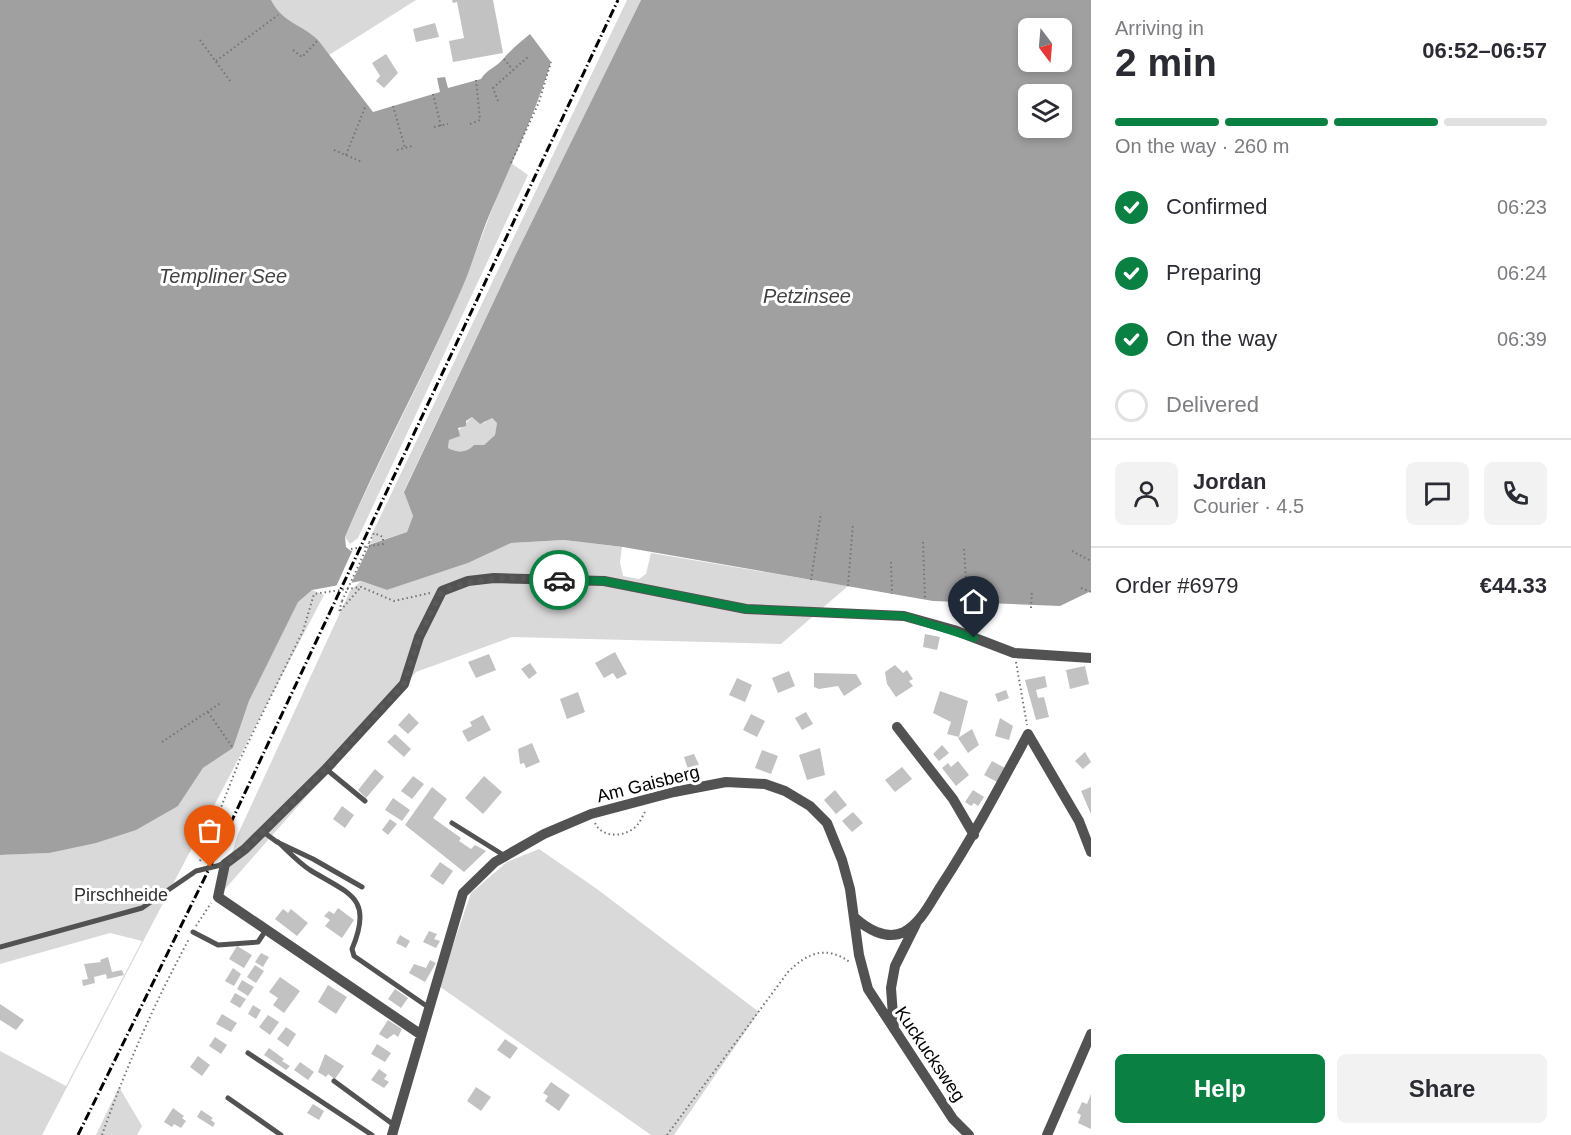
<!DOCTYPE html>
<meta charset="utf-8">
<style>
:root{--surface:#fff;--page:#f2f2f3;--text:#2b2b33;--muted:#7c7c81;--line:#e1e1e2;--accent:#0b8043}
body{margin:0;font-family:Helvetica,sans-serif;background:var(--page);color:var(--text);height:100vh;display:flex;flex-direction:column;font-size:22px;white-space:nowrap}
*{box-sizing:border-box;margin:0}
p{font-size:20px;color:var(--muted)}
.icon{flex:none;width:33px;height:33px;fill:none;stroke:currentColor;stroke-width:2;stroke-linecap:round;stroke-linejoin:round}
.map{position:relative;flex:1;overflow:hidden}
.sheet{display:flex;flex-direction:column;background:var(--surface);width:480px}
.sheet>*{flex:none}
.needle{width:39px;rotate:164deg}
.fabs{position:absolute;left:1018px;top:18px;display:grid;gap:12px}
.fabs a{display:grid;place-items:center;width:54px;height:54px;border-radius:9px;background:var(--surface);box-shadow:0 3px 9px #0003;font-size:30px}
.pin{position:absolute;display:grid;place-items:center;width:51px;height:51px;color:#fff;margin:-62px -26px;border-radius:50% 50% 50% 0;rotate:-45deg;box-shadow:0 0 6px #0007}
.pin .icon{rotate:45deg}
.courier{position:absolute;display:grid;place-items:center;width:60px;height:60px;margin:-30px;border:4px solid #0b8043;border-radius:50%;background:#fff;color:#222;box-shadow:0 2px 8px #0007}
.summary em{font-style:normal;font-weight:700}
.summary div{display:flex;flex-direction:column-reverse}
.summary{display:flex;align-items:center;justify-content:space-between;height:102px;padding:0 24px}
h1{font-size:39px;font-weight:700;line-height:45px}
.bar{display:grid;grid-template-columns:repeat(4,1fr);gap:9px 6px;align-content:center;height:72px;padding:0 24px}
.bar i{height:8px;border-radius:4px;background:var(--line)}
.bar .active{background:var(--accent)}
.bar p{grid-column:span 4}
.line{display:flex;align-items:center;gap:15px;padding:0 24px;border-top:2px solid var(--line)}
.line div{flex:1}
.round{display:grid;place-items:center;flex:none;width:63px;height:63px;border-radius:9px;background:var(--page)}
ol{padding:0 24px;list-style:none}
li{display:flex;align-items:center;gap:18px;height:66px}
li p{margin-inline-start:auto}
li .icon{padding:6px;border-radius:50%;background:var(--accent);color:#fff;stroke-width:4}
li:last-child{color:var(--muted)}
li i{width:33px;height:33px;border:3px solid var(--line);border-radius:50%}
.button{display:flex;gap:12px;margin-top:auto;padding:12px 24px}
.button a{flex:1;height:69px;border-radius:9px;background:var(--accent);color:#fff;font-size:24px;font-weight:700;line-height:69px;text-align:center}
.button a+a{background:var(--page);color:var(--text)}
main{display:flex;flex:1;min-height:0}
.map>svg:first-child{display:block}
.green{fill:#d9d9d9}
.water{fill:#a0a0a0;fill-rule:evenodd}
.pier{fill:#fff}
.building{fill:#c2c2c2}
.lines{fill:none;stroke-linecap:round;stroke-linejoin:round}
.path{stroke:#747474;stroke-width:2;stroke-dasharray:1.5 3;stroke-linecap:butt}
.service{stroke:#525252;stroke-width:5}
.minor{stroke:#525252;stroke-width:10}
.rail{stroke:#000;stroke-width:3;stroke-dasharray:9 3 1.5 3;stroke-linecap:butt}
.path-bridge{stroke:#747474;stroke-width:2;stroke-dasharray:1.5 3;stroke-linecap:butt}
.done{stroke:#595959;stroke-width:6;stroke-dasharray:0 10.8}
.route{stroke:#0b8043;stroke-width:8}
.labels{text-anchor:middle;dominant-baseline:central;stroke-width:6;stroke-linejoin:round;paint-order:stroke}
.street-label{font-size:18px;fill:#000;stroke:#fff}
.park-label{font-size:18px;fill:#303030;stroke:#fff}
.water-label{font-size:20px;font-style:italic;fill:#414141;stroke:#fff}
</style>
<main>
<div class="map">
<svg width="1091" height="1135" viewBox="0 0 1091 1135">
<rect width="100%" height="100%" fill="#fff"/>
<path class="green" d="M271 0H416L329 55C312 32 284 25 271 0Z
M627 0H641L515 256 404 491 413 516 407 532 370 544 373 538 371 536Z
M511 163 528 175 358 538 350 544 345 537C382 452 427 372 462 287 479 246 493 204 511 163Z
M472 417 485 423 488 418H492L497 423 495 435 484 445H474C466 453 458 453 448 448L449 440Z
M564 540 622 547 620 562 623 576 639 579 646 574 651 553 848 586 781 644 512 637 416 672 218 897 238 834 350 591 361 581 387 590 468 563 511 543Z
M312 590 324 595 42 1135H0V1051L66 1086 142 941 110 933 0 964V855L49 853 178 806 203 768 233 748 249 701 298 601Z
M539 849 597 889 759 1012 674 1135H651L439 986 471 893 507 862Z
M119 1087 142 1126 137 1135H96Z"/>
<path class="water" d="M0 0H271C284 24 300 23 318 40L373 112 440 92 437 78 445 77 448 88 481 79C487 69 497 67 504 58 512 49 520 42 530 34L551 62C535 114 512 162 491 211 480 236 473 263 462 288 426 372 381 452 345 537L346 547 351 551 407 532 413 516 404 492 515 256 641 0H1091V591L1060 606 933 601 623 547 564 540 511 543 468 563 387 590 361 581 312 590 298 602 249 701 233 748 203 768 178 806 136 830 96 843 49 853 0 855ZM1029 28H1062V62H1029ZM1029 94H1062V128H1029ZM472 417 480 424 492 418 497 423 495 435 484 445H474C466 453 458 453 448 448L449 440 460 436 458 428 466 426V421Z"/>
<path class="pier" d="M367 542 370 544 350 586 335 589 354 547Z"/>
<path class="building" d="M452 0H493L503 53 453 62 449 41 464 38 457 2 453 3Z
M435 23 439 37 416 42 413 29Z
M386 54 398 73 384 88 376 81 380 76 372 63Z
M925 634 940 637 937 650 923 647Z
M615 652 627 674 617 679 613 673 604 678 595 663Z
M489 654 496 670 476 678 468 662Z
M530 663 537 673 529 679 521 669Z
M895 665 903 673 907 670 913 679 909 681 913 686 896 697 887 684 885 672Z
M1085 666 1089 684 1070 689 1066 670Z
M789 671 795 686 778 693 772 678Z
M814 673 856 674 862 684 844 696 838 686 819 689 814 687Z
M1045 676 1047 687 1036 690 1038 698 1044 697 1049 717 1036 720 1025 680Z
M737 678 752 685 745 702 729 695Z
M1006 690 1009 698 998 702 995 694Z
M940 691 968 701 959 737 947 734 951 722 933 713Z
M578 692 585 712 567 719 560 699Z
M806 712 813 724 802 730 795 718Z
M409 713 419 723 408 734 398 725Z
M751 714 765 721 757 737 743 730Z
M483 715 491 730 468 742 462 731 472 726 470 722Z
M1000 718 1013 726 1009 740 995 736Z
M972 729 979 745 968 753 958 738Z
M395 734 411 749 404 757 387 742Z
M532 743 540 762 526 768 524 763 520 764 518 749Z
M942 745 949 753 939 761 933 754Z
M820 748 825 775 807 780 799 755Z
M762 750 778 756 771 774 755 768Z
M1085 752 1091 762 1083 769 1075 761Z
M694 754 699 765 688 769 684 757Z
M958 761 969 775 956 786 942 768 948 763 951 767Z
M992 761 1005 768 997 782 984 775Z
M902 767 912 779 895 792 885 780Z
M375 769 384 777 366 798 358 790Z
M413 776 424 784 412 799 401 791Z
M484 776 502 792 483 814 465 798Z
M432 787 447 799 433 818 461 838 459 841 471 849 475 845 486 851 464 872 405 825Z
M1091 787V814L1081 791Z
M835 790 847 805 836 814 824 800Z
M973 790 984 797 978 806 974 803 971 806 965 802Z
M393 798 410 810 402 821 385 810Z
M342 806 354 815 345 828 333 819Z
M853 812 863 823 852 832 842 821Z
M390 819 397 824 388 835 382 830Z
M440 862 453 871 443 885 430 876Z
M338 908 354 920 342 938 325 926 330 920 324 916 329 911 334 914Z
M283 909 288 913 291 909 308 923 297 936 275 919Z
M429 931 437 934 434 939 440 941 436 948 423 942Z
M400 935 410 941 406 948 396 943Z
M237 946 252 955 244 968 229 959Z
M261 953 269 957 263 967 255 962Z
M108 957 112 972 122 970 124 975 107 979 106 974 94 977 95 983 83 986 82 980 88 979 84 964 101 962 100 960Z
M430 960 436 963 425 982 409 973 414 964 426 968Z
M255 965 264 971 256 983 247 977Z
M233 968 241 974 234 986 225 981Z
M280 977 300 991 284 1013 273 1005 278 998 269 992Z
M242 980 254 987 248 996 237 989Z
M328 985 347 997 336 1014 318 1002Z
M395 989 408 998 401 1008 388 999Z
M235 993 246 999 240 1008 230 1002Z
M0 1004 24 1020 16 1030 0 1020Z
M253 1005 261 1010 256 1019 248 1014Z
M222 1014 237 1023 231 1032 216 1024Z
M268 1015 279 1022 270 1035 259 1027Z
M388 1020 402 1029 398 1037 394 1034 387 1039 379 1034Z
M286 1027 296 1034 288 1047 277 1039Z
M215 1037 227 1045 221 1054 209 1046Z
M505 1039 518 1048 510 1059 497 1050Z
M377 1044 391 1053 385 1062 371 1054Z
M269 1048 284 1059 282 1061 290 1066 286 1070 264 1055Z
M325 1054 344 1066 335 1079 328 1074 326 1077 318 1072Z
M198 1056 210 1065 202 1076 190 1067Z
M300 1062 314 1072 308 1080 294 1070Z
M379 1069 387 1075 384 1079 389 1082 384 1088 371 1080Z
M551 1082 570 1095 559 1111 545 1101 548 1096 543 1093Z
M476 1087 491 1097 481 1111 467 1101Z
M1091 1094V1129L1078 1123 1081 1115 1077 1113 1082 1102 1087 1104Z
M313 1104 324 1111 319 1120 307 1113Z
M173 1108 184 1116 182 1118 186 1121 181 1128 174 1124 172 1127 164 1122Z
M201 1110 213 1118 211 1120 215 1123 213 1127 197 1117Z"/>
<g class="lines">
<path class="path" d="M200 40 230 81
M293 50 302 57 318 40
M504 59 513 70
M216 61 278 15
M433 94 441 126
M498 101 493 88 529 56
M393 106 405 148
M470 124 480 120 476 80
M434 127 448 124
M334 150 362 162
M397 150 412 146
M346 155 366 105
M511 163 539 102 551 62
M923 542 925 600
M351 549 383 544V537L374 533 369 543
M964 549 968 608
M1072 551 1091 561
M891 562 892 594
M811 580 821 513
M848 586 853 523
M1081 588 1091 592
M342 601 339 612 361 587
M1031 608 1032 590
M1016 662 1027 725
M208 712 233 748
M162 742 222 702
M595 823C601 837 622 838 634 828 639 825 642 817 645 812
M200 861 240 759 303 631 314 594 361 587 394 601 430 593
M196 926 211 903
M102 1135C126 1067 155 1002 189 939
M667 1135 788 972C808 952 827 945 851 963"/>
<path class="service" d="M326 769 365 801
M452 823 505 856
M262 831 277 842 313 859 362 887
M278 842C288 851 298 862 310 870 349 894 374 897 352 949L354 956 428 1007
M193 932 218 945 258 942 266 930
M0 947 142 908 196 871 225 864
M248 1053 372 1135
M334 1081 394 1125
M228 1098 281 1135"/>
<path class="minor" d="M897 727 953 799 974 835
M1028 734 1079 821 1091 852
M854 917C866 928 886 941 904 932 921 923 930 903 941 886 973 837 1000 786 1028 734
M894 1029 891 988 895 966 916 924
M420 1034 218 897 225 864 245 849 326 769 404 684 419 637 442 591 468 581 494 578 604 581 746 609 904 616 954 630 1014 653 1091 658
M392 1135 463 893 495 862 544 834 591 814 674 792 726 782 765 784 785 791 810 806 827 823 842 860 850 889 859 955 868 989 953 1119 969 1135
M1047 1135 1091 1034"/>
<path class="rail" d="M78 1135 210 867 618 0"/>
<path class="path-bridge" d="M342 601 369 543"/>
</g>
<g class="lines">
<path class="done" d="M210 867 225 864 245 849 326 768 404 684 419 637 442 591C486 574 513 578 559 580"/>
<path class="route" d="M559 580 604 581 746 609 904 616 974 638"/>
</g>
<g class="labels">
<g class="street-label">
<text transform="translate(648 784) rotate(-14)">Am Gaisberg</text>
<text transform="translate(930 1054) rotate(56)">Kuckucksweg</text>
</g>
<g class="park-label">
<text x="121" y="895">Pirschheide</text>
</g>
<g class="water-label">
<text x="223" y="276">Templiner See</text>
<text x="807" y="296">Petzinsee</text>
</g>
</g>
</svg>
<div class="fabs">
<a><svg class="needle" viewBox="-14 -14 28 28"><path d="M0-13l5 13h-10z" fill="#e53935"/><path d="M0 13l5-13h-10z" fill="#7c7c81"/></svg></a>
<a><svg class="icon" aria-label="layers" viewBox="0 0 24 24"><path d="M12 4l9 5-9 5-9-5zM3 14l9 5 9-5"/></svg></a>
</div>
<div class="pin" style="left:210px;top:867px;background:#ea580c"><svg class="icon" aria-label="bag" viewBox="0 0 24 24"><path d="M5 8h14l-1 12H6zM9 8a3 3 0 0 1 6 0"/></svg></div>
<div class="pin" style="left:974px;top:638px;background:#1f2937"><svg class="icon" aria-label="home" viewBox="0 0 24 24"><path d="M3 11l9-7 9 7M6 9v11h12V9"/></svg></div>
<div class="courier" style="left:559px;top:580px"><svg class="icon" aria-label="car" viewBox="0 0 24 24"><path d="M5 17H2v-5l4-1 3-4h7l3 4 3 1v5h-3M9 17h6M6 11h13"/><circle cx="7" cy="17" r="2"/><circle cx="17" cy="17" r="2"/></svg></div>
</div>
<section class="sheet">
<div class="summary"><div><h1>2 min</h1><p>Arriving in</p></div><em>06:52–06:57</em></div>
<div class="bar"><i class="active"></i><i class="active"></i><i class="active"></i><i></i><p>On the way · 260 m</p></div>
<ol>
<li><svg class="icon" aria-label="check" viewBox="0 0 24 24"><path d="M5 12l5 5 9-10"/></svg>Confirmed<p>06:23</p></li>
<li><svg class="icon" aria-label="check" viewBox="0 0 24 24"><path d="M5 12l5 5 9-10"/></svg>Preparing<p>06:24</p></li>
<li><svg class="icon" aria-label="check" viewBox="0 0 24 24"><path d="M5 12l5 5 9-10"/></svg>On the way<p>06:39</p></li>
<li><i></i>Delivered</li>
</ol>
<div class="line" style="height:108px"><a class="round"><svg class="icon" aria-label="person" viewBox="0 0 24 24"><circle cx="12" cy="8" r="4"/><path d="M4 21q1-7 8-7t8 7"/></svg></a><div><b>Jordan</b><p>Courier · 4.5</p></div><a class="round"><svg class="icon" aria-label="chat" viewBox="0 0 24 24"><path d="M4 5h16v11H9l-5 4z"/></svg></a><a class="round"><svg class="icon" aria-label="phone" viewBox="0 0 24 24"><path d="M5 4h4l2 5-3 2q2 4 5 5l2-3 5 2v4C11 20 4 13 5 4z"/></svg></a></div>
<div class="line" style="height:78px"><div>Order #6979</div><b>€44.33</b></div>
<div class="button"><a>Help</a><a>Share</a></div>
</section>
</main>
